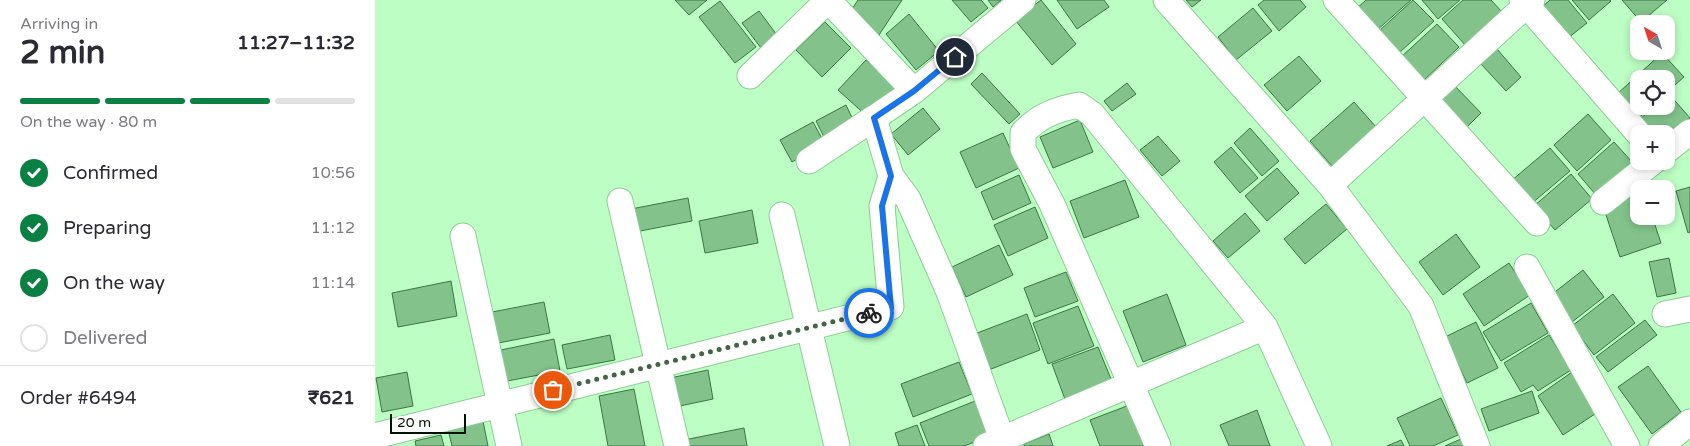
<!DOCTYPE html>
<meta charset="utf-8">
<style>
:root{--surface:#fff;--page:#f2f2f3;--text:#2b2b33;--muted:#7c7c81;--line:#e1e1e2;--accent:#0b8043}
body{margin:0;font-family:"Varela Round",sans-serif;background:var(--page);color:var(--text);height:100vh;display:flex;flex-direction:column;font-size:19px;white-space:nowrap}
*{box-sizing:border-box;margin:0}
p{font-size:16px;color:var(--muted)}
.icon{flex:none;width:28px;height:28px;fill:none;stroke:currentColor;stroke-width:2;stroke-linecap:round;stroke-linejoin:round}
.map{position:relative;flex:1;overflow:hidden}
.panel{display:flex;flex-direction:column;background:var(--surface);width:375px}
.panel>*{flex:none}
.needle{width:32px;rotate:321deg}
.controls{position:absolute;left:1255px;top:15px;display:grid;gap:10px}
.controls a{display:grid;place-items:center;width:45px;height:45px;border-radius:10px;background:var(--surface);box-shadow:0 2px 8px #0003;font-size:25px}
.scale{position:absolute;left:15px;bottom:12px;width:76px;box-sizing:border-box;padding-left:5px;border:2px solid #001302;border-top:0;font-size:14px;line-height:18px;white-space:nowrap;color:#001302;-webkit-text-stroke:4px #fff;paint-order:stroke}
.pin{position:absolute;display:grid;place-items:center;width:42px;height:42px;color:#fff;margin:-21px;border:2px solid #fff;border-radius:50%;box-shadow:0 1px 5px #0007}
.courier{position:absolute;display:grid;place-items:center;width:50px;height:50px;margin:-25px;border:4px solid #1a73e8;border-radius:50%;background:#fff;color:#222;box-shadow:0 1px 6px #0007}
.head em{font-style:normal;font-weight:700}
.head div{display:flex;flex-direction:column-reverse}
.head{display:flex;align-items:center;justify-content:space-between;height:85px;padding:0 20px}
h1{font-size:32px;font-weight:700;line-height:38px}
.bar{display:grid;grid-template-columns:repeat(4,1fr);gap:8px 5px;align-content:center;height:60px;padding:0 20px}
.bar i{height:6px;border-radius:4px;background:var(--line)}
.bar .on{background:var(--accent)}
.bar p{grid-column:span 4}
.line{display:flex;align-items:center;gap:12px;padding:0 20px;border-top:1px solid var(--line)}
.line div{flex:1}
ol{padding:0 20px;list-style:none}
li{display:flex;align-items:center;gap:15px;height:55px}
li p{margin-inline-start:auto}
li .icon{padding:5px;border-radius:50%;background:var(--accent);color:#fff;stroke-width:4}
li:last-child{color:var(--muted)}
li i{width:28px;height:28px;border:2px solid var(--line);border-radius:50%}
main{display:flex;flex:1;min-height:0}
.map>svg:first-child{display:block}
.building{fill:#83c38b;stroke:#397743}
.lines{fill:none;stroke-linecap:round;stroke-linejoin:round}
.street-casing{stroke:#8ccd93;stroke-width:27}
.street{stroke:#fff;stroke-width:25}
.done{stroke:#426546;stroke-width:5;stroke-dasharray:0 9}
.route{stroke:#1a73e8;stroke-width:6}
</style>
<main>
<section class="panel">
<div class="head"><div><h1>2 min</h1><p>Arriving in</p></div><em>11:27–11:32</em></div>
<div class="bar"><i class="on"></i><i class="on"></i><i class="on"></i><i></i><p>On the way · 80 m</p></div>
<ol>
<li><svg class="icon" aria-label="check" viewBox="0 0 24 24"><path d="M5 12l5 5 9-10"/></svg>Confirmed<p>10:56</p></li>
<li><svg class="icon" aria-label="check" viewBox="0 0 24 24"><path d="M5 12l5 5 9-10"/></svg>Preparing<p>11:12</p></li>
<li><svg class="icon" aria-label="check" viewBox="0 0 24 24"><path d="M5 12l5 5 9-10"/></svg>On the way<p>11:14</p></li>
<li><i></i>Delivered</li>
</ol>
<div class="line" style="height:65px"><div>Order #6494</div><b>₹621</b></div>
</section>
<div class="map">
<svg width="1315" height="446" viewBox="0 0 1315 446">
<rect width="100%" height="100%" fill="#bcfec3"/>
<path class="building" d="M300 0H332L314 15Z
M483 0H527L504 35 473 15Z
M577 0H606L613 8 596 22Z
M613 0H626L618 7Z
M666 0 701 44 677 65 640 20Z
M682 0H729L734 7 702 29Z
M811 0H826L817 7Z
M889 0H925L931 7 904 31 883 5Z
M991 0H1036L1001 31 981 9Z
M1038 0 1059 21 1024 53 1004 31Z
M1047 0H1085L1063 19Z
M1088 0H1116L1128 13 1091 46 1067 19Z
M1175 0H1193L1212 23 1193 38 1167 7Z
M1197 0H1235L1236 1 1214 20Z
M1247 0H1292L1266 22Z
M345 1 381 47 360 63 324 17Z
M878 8 897 31 861 60 843 37Z
M384 11 402 35 386 48 367 23Z
M534 14 564 51 541 70 511 34Z
M450 22 476 48 447 77 421 50Z
M1062 24 1084 47 1047 82 1025 58Z
M1122 49 1146 77 1131 91 1106 64Z
M1287 53 1309 77 1291 93V79H1264V106H1277L1263 119 1241 95Z
M924 56 946 81 912 111 889 85Z
M491 60 522 87 494 118 463 90Z
M607 73 645 114 634 124 596 84Z
M752 83 761 94 737 111 729 101Z
M1077 83 1106 113 1090 129 1061 98Z
M1294 94 1315 118 1291 139V134H1276L1264 120 1280 106H1291V96Z
M979 102 1001 127 957 166 935 141Z
M471 105 482 128 452 143 441 121Z
M548 108 565 129 533 155 516 134Z
M1213 114 1236 140 1202 171 1179 145Z
M705 120 718 152 678 168 665 137Z
M438 122 450 144 417 162 405 140Z
M875 128 904 161 887 176 859 143Z
M628 133 644 168 601 188 585 152Z
M783 136 805 161 787 176 765 150Z
M1239 142 1258 163 1221 195 1203 174Z
M856 147 883 178 865 193 839 162Z
M1175 148 1195 171 1156 204 1136 181Z
M902 168 924 193 892 221 870 196Z
M1196 174 1217 199 1180 230 1159 206Z
M644 175 656 203 618 220 606 192Z
M750 180 764 217 709 238 695 201Z
M1315 187V232L1313 233 1301 191Z
M1264 194V216H1277L1286 243 1245 257 1228 206Z
M313 198 317 221 260 232 256 209Z
M951 204 972 229 930 264 909 239Z
M660 207 673 238 633 256 619 225Z
M377 210 383 243 330 253 324 221Z
M870 213 885 231 853 258 838 241Z
M1081 234 1105 267 1068 295 1044 262Z
M624 245 638 275 591 297 577 267Z
M1294 258 1301 293 1282 297 1274 262Z
M1134 263 1155 295 1109 326 1088 294Z
M1208 270 1229 297 1197 322 1176 295Z
M691 272 703 301 660 317 649 288Z
M76 281 82 316 23 327 17 293Z
M792 294 811 345 768 362 748 311Z
M1238 294 1260 323 1219 355 1197 326Z
M169 302 175 333 118 344 112 313Z
M1156 303 1173 333 1126 361 1108 332Z
M703 306 719 346 673 364 658 323Z
M652 314 665 350 611 371 597 335Z
M1270 320 1282 335 1233 372 1221 357Z
M1101 322 1123 368 1092 383 1070 337Z
M235 335 240 360 192 369 187 345Z
M1174 335 1196 370 1163 391 1158 385 1146 392 1129 363Z
M179 339 185 371 127 382 121 351Z
M723 347 738 384 691 402 677 364Z
M584 362 597 394 538 417 526 384Z
M1273 366 1306 412 1277 434 1243 387Z
M333 370 338 399 300 407 295 378Z
M32 372 38 406 7 412 1 378Z
M1197 372 1223 412 1188 435 1163 396Z
M259 389 270 446H233L224 396Z
M1157 391 1164 413 1114 431 1106 409Z
M1066 398 1083 435 1058 446H1035L1022 418Z
M600 401 613 437 589 446H554L545 423Z
M757 404 774 446H725L715 420Z
M882 410 895 446H854L845 425Z
M108 421 113 446H77L73 429Z
M542 425 550 446H524L520 433Z
M369 428 372 446H310L309 440Z
M674 434 678 446H649V444Z
M66 435 69 446H41L40 441Z
M1086 439 1089 446H1070Z
M1026 440 1029 446H1012Z"/>
<g class="lines">
<defs>
<path id="street" d="M453 0 539 91
M791 0 955 185 1046 306 1102 446
M961 0 1162 223
M1147 0 1264 134
M375 76 453 0
M1291 151 1315 132
M434 161 499 118
M516 176 533 199 574 292 627 439
M955 185 1157 0
M245 201 302 446
M1228 202 1279 161
M407 215 462 446
M88 236 134 446
M1152 267 1252 446
M1290 314 1315 309
M0 436 516 307 507 206 516 176 499 118 539 91 648 0
M611 446 890 327
M783 446 677 204 648 149V133C663 116 682 109 704 105L717 114 890 327 944 446
M1286 446 1315 422"/>
</defs>
<use href="#street" class="street-casing"/>
<use href="#street" class="street"/>
</g>
<g class="lines">
<path class="done" d="M178 390 494 313"/>
<path class="route" d="M494 313 516 308 507 206 516 176 499 118 539 91 580 57"/>
</g>
</svg>
<div class="controls">
<a><svg class="needle" viewBox="-14 -14 28 28"><path d="M0-13l5 13h-10z" fill="#e53935"/><path d="M0 13l5-13h-10z" fill="#7c7c81"/></svg></a>
<a><svg class="icon" aria-label="locate" viewBox="0 0 24 24"><circle cx="12" cy="12" r="6"/><path d="M12 2v4M12 18v4M2 12h4M18 12h4"/></svg></a>
<a>+</a>
<a>−</a>
</div>
<div class="scale">20 m</div>
<div class="pin" style="left:178px;top:390px;background:#ea580c"><svg class="icon" aria-label="bag" viewBox="0 0 24 24"><path d="M5 8h14l-1 12H6zM9 8a3 3 0 0 1 6 0"/></svg></div>
<div class="pin" style="left:580px;top:57px;background:#1f2937"><svg class="icon" aria-label="home" viewBox="0 0 24 24"><path d="M3 11l9-7 9 7M6 9v11h12V9"/></svg></div>
<div class="courier" style="left:494px;top:313px"><svg class="icon" aria-label="bike" viewBox="0 0 24 24"><circle cx="6" cy="16" r="4"/><circle cx="18" cy="16" r="4"/><path d="M6 16l4-8h5l3 8M10 8l3 8H6M13 5h3"/></svg></div>
</div>
</main>
